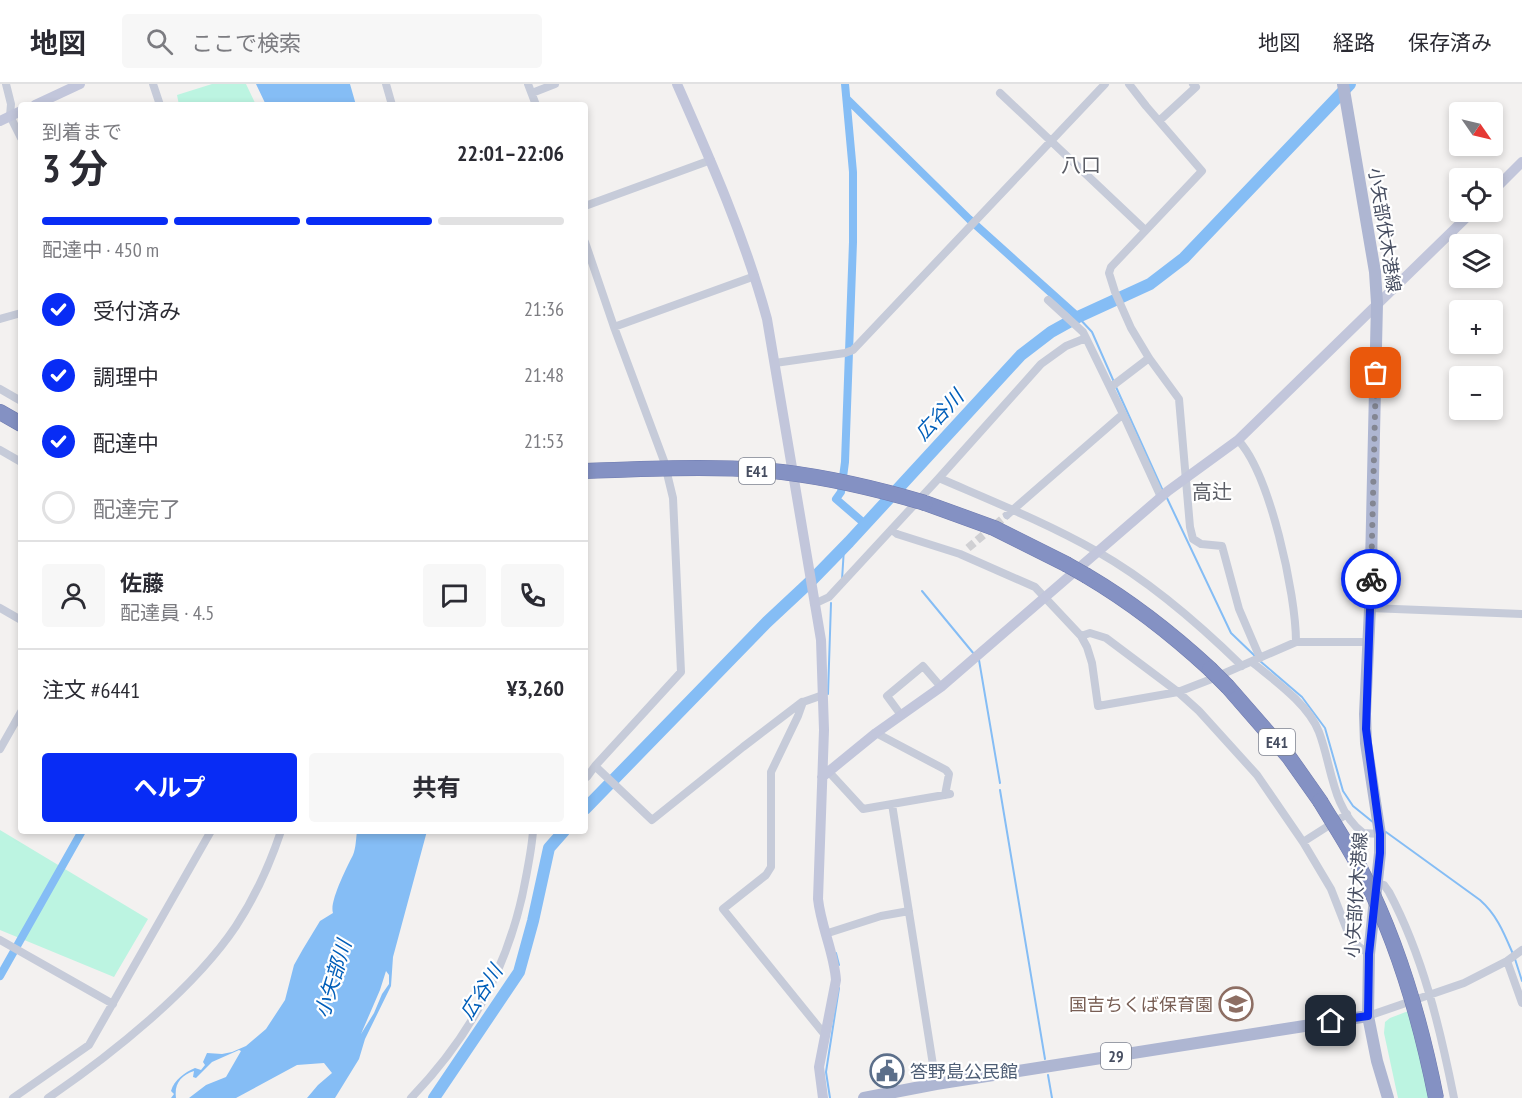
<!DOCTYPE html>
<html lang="ja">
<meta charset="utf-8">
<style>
:root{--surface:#fff;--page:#f7f7f7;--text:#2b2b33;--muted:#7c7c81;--line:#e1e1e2;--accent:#082cf5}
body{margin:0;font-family:"PT Sans Narrow","Noto Sans JP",sans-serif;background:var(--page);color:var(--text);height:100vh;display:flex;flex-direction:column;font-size:22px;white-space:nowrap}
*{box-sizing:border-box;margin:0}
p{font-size:20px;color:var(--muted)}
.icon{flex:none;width:33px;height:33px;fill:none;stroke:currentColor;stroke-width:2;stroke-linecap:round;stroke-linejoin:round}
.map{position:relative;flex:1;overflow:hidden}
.drawer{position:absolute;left:18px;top:18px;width:570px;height:732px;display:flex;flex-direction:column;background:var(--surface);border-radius:6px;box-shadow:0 3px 9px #0003}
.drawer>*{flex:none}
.needle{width:39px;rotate:124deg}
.tools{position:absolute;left:1449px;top:18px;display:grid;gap:12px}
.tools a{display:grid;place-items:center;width:54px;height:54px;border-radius:6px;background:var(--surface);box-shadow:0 3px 9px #0003;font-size:30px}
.pin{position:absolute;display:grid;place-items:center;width:51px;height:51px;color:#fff;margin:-26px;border-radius:12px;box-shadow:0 3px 9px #0006}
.courier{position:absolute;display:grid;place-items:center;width:60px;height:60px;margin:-30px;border:4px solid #082cf5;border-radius:50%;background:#fff;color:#222;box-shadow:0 2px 8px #0007}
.head em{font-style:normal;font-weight:700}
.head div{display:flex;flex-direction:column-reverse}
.head{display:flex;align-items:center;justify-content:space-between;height:102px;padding:0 24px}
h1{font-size:39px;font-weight:700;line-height:45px}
.bar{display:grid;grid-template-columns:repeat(4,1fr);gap:9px 6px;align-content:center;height:72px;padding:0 24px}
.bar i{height:8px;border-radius:4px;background:var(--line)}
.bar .selected{background:var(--accent)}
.bar p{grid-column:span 4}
.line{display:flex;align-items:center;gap:15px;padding:0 24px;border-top:2px solid var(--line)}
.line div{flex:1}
.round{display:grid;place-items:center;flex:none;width:63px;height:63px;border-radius:6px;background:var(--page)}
ol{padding:0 24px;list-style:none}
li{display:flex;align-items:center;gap:18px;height:66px}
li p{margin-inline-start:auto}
li .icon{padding:6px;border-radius:50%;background:var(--accent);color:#fff;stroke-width:4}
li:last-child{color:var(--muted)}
li i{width:33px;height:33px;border:3px solid var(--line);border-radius:50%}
.primary-button{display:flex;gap:12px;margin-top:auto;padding:12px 24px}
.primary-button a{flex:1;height:69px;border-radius:6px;background:var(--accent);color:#fff;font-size:24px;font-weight:700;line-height:69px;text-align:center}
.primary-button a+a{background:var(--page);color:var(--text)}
header{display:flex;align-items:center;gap:36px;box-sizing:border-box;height:84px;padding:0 30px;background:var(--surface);border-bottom:2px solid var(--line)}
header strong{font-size:28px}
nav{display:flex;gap:33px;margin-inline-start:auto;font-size:21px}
.search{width:420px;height:54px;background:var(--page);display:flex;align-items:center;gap:15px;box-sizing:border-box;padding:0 21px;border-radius:6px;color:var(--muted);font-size:22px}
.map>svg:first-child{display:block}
.green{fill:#bcf4e1}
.water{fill:#85bdf5;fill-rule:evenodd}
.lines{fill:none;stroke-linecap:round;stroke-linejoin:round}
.stream{stroke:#85bdf5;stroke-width:2}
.canal{stroke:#85bdf5;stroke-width:8}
.river{stroke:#85bdf5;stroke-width:12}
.street-tunnel{stroke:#d0d0d3;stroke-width:8;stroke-dasharray:8 4;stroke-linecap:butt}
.highway-casing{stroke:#6f7baf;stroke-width:16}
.street{stroke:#c6cbd9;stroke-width:8}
.secondary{stroke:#c2c6db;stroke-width:10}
.primary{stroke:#aeb6d2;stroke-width:12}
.highway{stroke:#8491c3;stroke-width:15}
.highway-bridge-casing{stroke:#6f7baf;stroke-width:16;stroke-linecap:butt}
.highway-bridge{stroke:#8491c3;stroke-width:15}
.done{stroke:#838692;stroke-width:6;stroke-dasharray:0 10.8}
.route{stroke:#082cf5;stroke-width:8}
.labels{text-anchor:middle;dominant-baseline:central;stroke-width:4.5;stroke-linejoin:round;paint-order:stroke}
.shield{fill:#fff;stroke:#7e8290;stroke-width:1.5}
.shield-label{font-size:16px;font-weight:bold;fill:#464d60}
.street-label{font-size:18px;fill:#464d60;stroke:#fff}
.education-label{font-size:18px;fill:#785e54;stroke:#fff;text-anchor:end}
.service-label{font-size:18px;fill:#4e5e75;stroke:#fff;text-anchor:start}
.neighbourhood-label{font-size:20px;fill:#5c5e66;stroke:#fff}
.water-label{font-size:20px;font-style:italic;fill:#005eb9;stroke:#fff}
</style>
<header>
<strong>地図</strong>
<div class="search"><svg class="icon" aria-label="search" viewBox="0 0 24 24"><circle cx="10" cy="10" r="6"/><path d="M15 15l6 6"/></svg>ここで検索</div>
<nav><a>地図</a><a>経路</a><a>保存済み</a></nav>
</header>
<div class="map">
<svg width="1522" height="1014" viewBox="0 0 1522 1014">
<rect width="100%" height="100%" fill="#f3f1f0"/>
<path class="green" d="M212 0H246L256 21H179L177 11Z
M0 746 148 835 114 893 0 846Z
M1411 926 1432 1014H1398L1384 949 1385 938 1390 934Z"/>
<path class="water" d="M256 0H350L356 21H266Z
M357 747H427L393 873 391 902 365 955 359 975 335 1014H307L318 1001 332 989 324 979 297 981 236 1014H189L206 1001 226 993 241 967 239 966 212 978 196 994 193 993 194 987C181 991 174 1000 176 1014H171L174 1010 171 1007C174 996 185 988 195 984L201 986 205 981 203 978 207 969 222 970 232 968 246 962 266 945 285 916 294 881 303 865 320 837 333 829C329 818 347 783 353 771 356 764 356 754 357 747ZM386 887 389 891V900L382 910 374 929 361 950 380 906Z"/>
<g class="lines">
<path class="stream" d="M1078 233 1092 248 1114 298
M1116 303 1163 407
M1166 412 1231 549 1256 573
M842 496 844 464
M922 507 974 570
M979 576 1000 699
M1260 577 1302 613 1325 644 1343 707 1353 722 1374 739
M828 610 831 519
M1000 706 1045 975
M1386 748 1480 816C1497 831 1504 849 1513 870
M836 869 839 881
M1515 875 1522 897
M1048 991 1052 1014
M830 1014 826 988 839 904"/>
<path class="canal" d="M845 0 853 88V158L845 378 841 408 836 415 865 440
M847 15 969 135 1078 233
M0 892 82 747"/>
<path class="river" d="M585 725 767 538 812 496 849 458 1021 271 1051 248 1078 233 1150 200 1184 174 1350 0
M434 1014 519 888 533 837 549 764 564 747"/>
<path class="street-tunnel" d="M968 464 1007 431"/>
<defs>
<path id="highway" d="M0 328 21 340
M925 419 994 444 1066 480
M1087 492C1131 518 1172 550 1210 585
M1228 603 1289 673 1320 717"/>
</defs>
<use href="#highway" class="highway-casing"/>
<path class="street" d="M6 0 11 20 10 32 21 54
M153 0 160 21
M386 0 392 21
M528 0 536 21
M1129 0 1146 22 1202 87 1111 183 1109 189 1115 208 1131 244 1149 274 1179 315 1190 443 1193 455 1201 460 1222 462 1239 525 1260 574
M532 9 555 0
M1000 9 1145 146
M1159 37 1196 3 1193 0
M585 122 711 76
M585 158 614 243 664 377 673 414 681 588 595 682 587 693 585 692
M1048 216 1083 248 1086 254
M0 235 21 229
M614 243 755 192
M775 279 845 269 853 266 1105 0
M1111 303 1149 274
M0 305 21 317
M1238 356C1270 390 1296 510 1296 558
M0 366 21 378
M939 394 1041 280 1066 262 1086 254 1123 330
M1007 431 1123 330 1161 413
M892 446 897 450 960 470 1035 503 1081 552 1087 563 1092 579 1098 622 1178 608 1209 596 1296 558H1368
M814 520 829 513 939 394C992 417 1047 439 1098 468 1151 498 1198 539 1242 582
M0 524 21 536
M1370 524 1522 530
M1081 552 1090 549 1106 554 1178 608 1199 627 1257 691 1303 758 1331 805 1347 846 1358 862 1369 870
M1252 578C1275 597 1308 620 1319 648 1332 682 1332 725 1363 749L1380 750
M823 611 803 618 798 632 771 688V783L766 791 723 825 825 951
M901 631 887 612 923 582 941 603
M876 649 946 686 949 690 945 711
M0 665 21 628
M595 682 652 736 743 663 802 618
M829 688 863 725 950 710
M892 720 936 1000
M1303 758 1347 730
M1377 799 1384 801 1389 808C1423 872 1440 944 1454 1014
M825 850 881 832 909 827
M0 856 113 920
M1507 877 1522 919
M1368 932 1464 899 1507 877 1522 866
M13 1014 89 961 211 747
M48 1014C111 971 194 905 236 842 255 813 270 780 281 747
M411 1014C471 952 511 877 526 793 529 777 532 762 533 747"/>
<path class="secondary" d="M677 0C711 77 745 154 767 235L821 556 824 646 818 815C821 843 834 868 836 896L819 983 823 1014
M35 21 80 0
M0 37 21 27
M1492 108 1522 78
M822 693 876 649 941 603 1168 407 1238 356 1472 128"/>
<path class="primary" d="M1343 0 1375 188 1377 219 1370 524 1365 630 1366 659 1380 750V769L1369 870 1368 932 1377 977 1388 1014
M864 1014 936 1000 1368 932"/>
<use href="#highway" class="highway"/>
<defs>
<path id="highway-bridge" d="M585 387C650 385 717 381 782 388 831 394 878 405 925 419
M1066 480 1087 492
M1210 585 1228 603
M1320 717C1335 742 1351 766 1364 792 1399 862 1421 938 1436 1014"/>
</defs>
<use href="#highway-bridge" class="highway-bridge-casing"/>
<use href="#highway-bridge" class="highway-bridge"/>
</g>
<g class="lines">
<path class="done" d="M1371 495 1376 289"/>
<path class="route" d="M1331 937 1368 932 1369 870 1380 769V750L1366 645 1371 495"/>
</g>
<defs>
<symbol id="school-ring" viewBox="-11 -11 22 22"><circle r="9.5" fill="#fff" stroke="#8d6e63" stroke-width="1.5"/><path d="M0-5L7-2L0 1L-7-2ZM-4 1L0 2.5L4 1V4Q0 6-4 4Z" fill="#8d6e63"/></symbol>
<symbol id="civic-ring" viewBox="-11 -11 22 22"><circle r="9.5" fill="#fff" stroke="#5c6f8a" stroke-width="1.5"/><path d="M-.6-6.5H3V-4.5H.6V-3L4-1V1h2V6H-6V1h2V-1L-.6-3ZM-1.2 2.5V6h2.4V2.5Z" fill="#5c6f8a"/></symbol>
</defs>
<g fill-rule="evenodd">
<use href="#school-ring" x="1217" y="901" width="38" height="38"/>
<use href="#civic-ring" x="868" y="968" width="38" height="38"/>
</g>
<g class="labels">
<g class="shield">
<rect x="739" y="374" width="36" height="26" rx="4.5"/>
<rect x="1259" y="645" width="36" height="26" rx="4.5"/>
<rect x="1101" y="959" width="30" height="26" rx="4.5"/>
</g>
<g class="shield-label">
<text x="757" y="387">E41</text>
<text x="1277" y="658">E41</text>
<text x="1116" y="972">29</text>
</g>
<g class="street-label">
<text transform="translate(1385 146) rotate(81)">小矢部伏木港線</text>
<text transform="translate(1356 811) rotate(-86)">小矢部伏木港線</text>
</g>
<g class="education-label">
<text x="1213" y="920">国吉ちくば保育園</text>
</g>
<g class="service-label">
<text x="910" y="987">答野島公民館</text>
</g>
<g class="neighbourhood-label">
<text x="1081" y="81">八口</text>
<text x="1212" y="408">高辻</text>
</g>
<g class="water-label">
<text transform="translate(939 331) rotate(-47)">広谷川</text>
<text transform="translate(333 895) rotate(-73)">小矢部川</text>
<text transform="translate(481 908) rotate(-57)">広谷川</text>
</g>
</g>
</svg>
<div class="tools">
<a><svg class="needle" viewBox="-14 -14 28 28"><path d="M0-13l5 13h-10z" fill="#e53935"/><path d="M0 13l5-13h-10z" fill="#7c7c81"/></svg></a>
<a><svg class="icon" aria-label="locate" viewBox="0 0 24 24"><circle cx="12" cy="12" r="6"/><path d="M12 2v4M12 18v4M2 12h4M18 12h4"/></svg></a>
<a><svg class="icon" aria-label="layers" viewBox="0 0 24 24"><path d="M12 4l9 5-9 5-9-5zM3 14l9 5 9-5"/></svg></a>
<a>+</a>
<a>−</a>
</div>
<div class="pin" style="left:1376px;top:289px;background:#ea580c"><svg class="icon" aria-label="bag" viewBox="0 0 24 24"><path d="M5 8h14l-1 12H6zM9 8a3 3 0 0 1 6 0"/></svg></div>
<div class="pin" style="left:1331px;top:937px;background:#1f2937"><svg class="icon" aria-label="home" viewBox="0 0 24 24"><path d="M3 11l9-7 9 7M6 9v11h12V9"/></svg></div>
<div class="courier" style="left:1371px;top:495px"><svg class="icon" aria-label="bike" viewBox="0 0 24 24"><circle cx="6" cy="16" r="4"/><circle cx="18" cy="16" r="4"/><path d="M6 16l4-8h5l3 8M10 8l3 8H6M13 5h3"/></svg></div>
<section class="drawer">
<div class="head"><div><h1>3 分</h1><p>到着まで</p></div><em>22:01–22:06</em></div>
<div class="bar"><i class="selected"></i><i class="selected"></i><i class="selected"></i><i></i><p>配達中 · 450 m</p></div>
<ol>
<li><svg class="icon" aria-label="check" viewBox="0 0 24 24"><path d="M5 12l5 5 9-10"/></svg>受付済み<p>21:36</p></li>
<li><svg class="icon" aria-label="check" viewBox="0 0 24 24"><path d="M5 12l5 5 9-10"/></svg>調理中<p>21:48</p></li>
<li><svg class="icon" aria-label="check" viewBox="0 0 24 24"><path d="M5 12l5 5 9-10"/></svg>配達中<p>21:53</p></li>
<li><i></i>配達完了</li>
</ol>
<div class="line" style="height:108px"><a class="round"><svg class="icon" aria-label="person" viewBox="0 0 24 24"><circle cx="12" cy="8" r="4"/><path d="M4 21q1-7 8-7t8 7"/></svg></a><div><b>佐藤</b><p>配達員 · 4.5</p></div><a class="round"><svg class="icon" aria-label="chat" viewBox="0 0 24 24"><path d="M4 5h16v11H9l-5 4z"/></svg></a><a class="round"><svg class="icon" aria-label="phone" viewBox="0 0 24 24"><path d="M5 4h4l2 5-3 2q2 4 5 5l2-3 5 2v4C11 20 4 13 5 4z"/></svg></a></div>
<div class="line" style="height:78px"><div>注文 #6441</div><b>¥3,260</b></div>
<div class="primary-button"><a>ヘルプ</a><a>共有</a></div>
</section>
</div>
